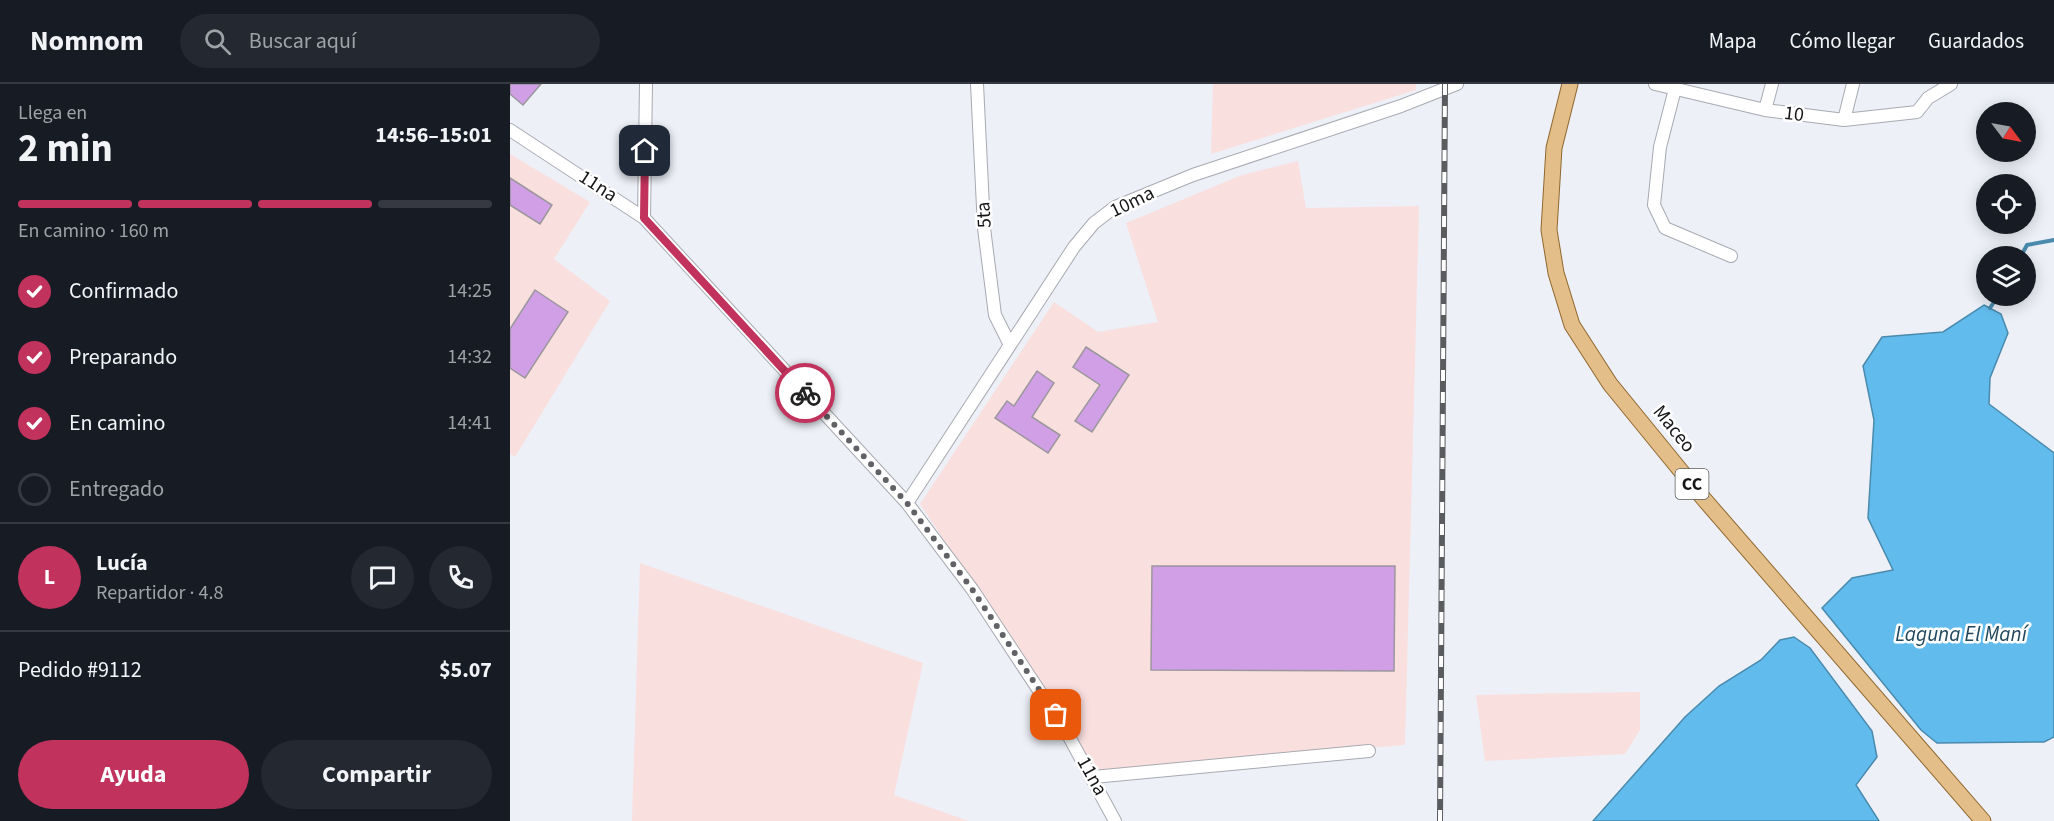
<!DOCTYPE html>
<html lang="es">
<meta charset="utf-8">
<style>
:root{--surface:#171b24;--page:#242831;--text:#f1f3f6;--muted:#9ea1a6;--line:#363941;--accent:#c1325c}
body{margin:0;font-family:"Source Sans 3",sans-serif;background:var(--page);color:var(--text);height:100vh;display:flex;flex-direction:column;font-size:22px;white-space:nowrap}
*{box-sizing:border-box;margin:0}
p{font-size:20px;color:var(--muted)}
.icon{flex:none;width:33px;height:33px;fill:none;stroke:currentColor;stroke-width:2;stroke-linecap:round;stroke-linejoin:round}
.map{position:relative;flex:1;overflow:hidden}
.drawer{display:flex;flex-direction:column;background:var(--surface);width:510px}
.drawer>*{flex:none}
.needle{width:39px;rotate:122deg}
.buttons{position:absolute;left:1466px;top:18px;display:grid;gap:12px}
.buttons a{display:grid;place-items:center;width:60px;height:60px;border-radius:50%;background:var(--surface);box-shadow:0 3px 15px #0003;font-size:30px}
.pin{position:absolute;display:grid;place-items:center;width:51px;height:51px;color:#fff;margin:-26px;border-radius:12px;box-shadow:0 3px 9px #0006}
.courier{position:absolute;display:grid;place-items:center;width:60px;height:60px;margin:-30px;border:4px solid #c1325c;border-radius:50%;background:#fff;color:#222;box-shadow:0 2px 8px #0007}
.summary em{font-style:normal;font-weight:700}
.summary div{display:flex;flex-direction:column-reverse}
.summary{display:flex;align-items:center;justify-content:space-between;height:102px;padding:0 18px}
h1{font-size:39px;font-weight:700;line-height:45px}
.bar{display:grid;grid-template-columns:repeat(4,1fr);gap:9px 6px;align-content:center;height:72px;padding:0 18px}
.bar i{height:8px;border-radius:4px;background:var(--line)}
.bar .active{background:var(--accent)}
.bar p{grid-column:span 4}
.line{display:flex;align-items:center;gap:15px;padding:0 18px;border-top:2px solid var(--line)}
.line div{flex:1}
.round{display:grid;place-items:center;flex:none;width:63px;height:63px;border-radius:32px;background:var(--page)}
ol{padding:0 18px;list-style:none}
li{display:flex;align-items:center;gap:18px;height:66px}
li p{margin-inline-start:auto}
li .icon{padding:6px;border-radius:50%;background:var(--accent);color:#fff;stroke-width:4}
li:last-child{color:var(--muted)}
li i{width:33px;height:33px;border:3px solid var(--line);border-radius:50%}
.cta{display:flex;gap:12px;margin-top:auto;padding:12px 18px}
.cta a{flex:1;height:69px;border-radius:36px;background:var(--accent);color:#fff;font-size:24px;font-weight:700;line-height:69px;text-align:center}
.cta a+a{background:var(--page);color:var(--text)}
header{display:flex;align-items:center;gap:36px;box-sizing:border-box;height:84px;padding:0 30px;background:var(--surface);border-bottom:2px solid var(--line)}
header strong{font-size:28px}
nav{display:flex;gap:33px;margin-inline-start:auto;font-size:21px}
.search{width:420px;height:54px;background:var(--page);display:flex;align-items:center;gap:15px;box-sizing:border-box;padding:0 21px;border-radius:33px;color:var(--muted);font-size:22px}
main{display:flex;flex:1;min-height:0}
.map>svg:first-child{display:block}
.industrial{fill:#fadfdf}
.water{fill:#61bced;stroke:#4a8aad;stroke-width:1.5}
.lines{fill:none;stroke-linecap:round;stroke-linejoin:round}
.stream{stroke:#4a8aad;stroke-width:4}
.building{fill:#d19fe6;stroke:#9b979d;stroke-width:1.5}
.minor-casing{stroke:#a7aab1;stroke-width:14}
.major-casing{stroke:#8f672e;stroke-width:17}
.minor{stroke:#fff;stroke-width:12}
.major{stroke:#e3be89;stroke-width:15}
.rail-casing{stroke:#5a5b5f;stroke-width:6}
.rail{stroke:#fff;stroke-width:4;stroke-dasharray:11;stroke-linecap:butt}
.done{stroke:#616266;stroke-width:6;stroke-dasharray:0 10.8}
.route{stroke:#c1325c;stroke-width:8}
.labels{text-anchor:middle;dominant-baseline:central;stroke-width:5;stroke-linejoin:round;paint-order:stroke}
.shield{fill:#fff;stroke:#5b5c5d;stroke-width:1.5}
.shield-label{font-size:18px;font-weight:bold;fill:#151618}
.street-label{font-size:20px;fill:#151618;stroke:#fff}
.water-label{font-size:21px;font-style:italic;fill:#21485d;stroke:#fff}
</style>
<header>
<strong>Nomnom</strong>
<div class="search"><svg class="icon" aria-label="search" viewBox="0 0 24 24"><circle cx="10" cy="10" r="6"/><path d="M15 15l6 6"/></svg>Buscar aquí</div>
<nav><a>Mapa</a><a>Cómo llegar</a><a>Guardados</a></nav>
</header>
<main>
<section class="drawer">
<div class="summary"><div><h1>2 min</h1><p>Llega en</p></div><em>14:56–15:01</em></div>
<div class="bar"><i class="active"></i><i class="active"></i><i class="active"></i><i></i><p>En camino · 160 m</p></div>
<ol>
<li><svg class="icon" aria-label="check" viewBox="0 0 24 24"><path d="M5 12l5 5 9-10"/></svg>Confirmado<p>14:25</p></li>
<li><svg class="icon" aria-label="check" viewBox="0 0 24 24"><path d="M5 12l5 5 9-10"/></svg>Preparando<p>14:32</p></li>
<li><svg class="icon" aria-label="check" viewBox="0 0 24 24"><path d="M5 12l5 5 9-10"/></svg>En camino<p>14:41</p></li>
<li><i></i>Entregado</li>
</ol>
<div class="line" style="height:108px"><b class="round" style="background:var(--accent);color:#fff">L</b><div><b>Lucía</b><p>Repartidor · 4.8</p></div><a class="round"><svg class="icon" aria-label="chat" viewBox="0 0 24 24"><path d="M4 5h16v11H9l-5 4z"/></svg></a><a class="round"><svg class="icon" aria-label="phone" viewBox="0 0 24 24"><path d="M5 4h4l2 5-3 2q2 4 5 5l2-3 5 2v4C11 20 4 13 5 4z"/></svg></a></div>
<div class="line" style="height:78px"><div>Pedido #9112</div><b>$5.07</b></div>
<div class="cta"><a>Ayuda</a><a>Compartir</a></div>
</section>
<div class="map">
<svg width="1544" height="737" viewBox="0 0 1544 737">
<rect width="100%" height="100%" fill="#edf0f7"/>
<path class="industrial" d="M703 0H906V6L701 70Z
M0 70 80 118 44 175 100 217 5 373 0 370Z
M788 77 796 124 909 122 895 661 586 686 410 420 544 218 588 248 648 238 616 139 732 91Z
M130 479 413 579 384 711 459 737H122Z
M1130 608V646L1115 670 975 677 966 611Z"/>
<path class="water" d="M1474 221 1491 230 1498 249 1480 294 1479 320 1544 369V653L1534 658 1427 659 1411 646 1312 524 1342 494 1383 486 1358 434 1364 336 1353 282 1372 253 1433 248Z
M1284 553 1300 564 1362 647 1367 673 1346 701 1369 737H1083L1175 633 1209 602 1251 576 1270 556Z"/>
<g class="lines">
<path class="stream" d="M1511 172 1517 161 1544 156
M1480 224 1488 212"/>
</g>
<path class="building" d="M0 0H31L13 21 0 10Z
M0 94 42 121 30 140 0 121Z
M25 206 58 228 15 294 0 284V245Z
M576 263 619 291 582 348 565 337 590 301 563 283Z
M527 287 544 299 522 333 550 351 538 369 485 334 497 317 504 322Z
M642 482H885L884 587 641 586Z"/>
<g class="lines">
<defs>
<path id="minor" d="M467 0 474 144 485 231 499 259
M1145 0 1255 26 1334 36 1407 28 1418 14 1441 0
M1165 5 1150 63 1144 121 1155 144 1221 172
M1255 26 1262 0
M1334 36 1343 0
M0 46 134 134 397 419 462 505 557 649 605 737
M134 134 136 0
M397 419 564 163 584 139 605 123 683 91 891 22 947 0
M583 693 859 667"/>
<path id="major" d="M1060 0 1044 64 1039 146 1046 189 1062 241 1100 300 1193 414 1473 737"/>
</defs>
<use href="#minor" class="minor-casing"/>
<use href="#major" class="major-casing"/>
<use href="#minor" class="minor"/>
<use href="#major" class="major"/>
<defs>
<path id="rail" d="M930 737 935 0"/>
</defs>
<use href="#rail" class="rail-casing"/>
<use href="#rail" class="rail"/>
</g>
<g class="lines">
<path class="done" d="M295 309 397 419 462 505 546 631"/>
<path class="route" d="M135 67 134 134 295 309"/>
</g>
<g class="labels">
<rect class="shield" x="1165.5" y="385" width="33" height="30" rx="4.5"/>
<g class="shield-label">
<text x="1182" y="400">CC</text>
</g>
<g class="street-label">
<text transform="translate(1284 30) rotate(7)">10</text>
<text transform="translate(88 102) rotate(33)">11na</text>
<text transform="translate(622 118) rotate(-26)">10ma</text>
<text transform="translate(474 131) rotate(-93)">5ta</text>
<text transform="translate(1164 345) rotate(51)">Maceo</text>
<text transform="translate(582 692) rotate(61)">11na</text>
</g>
<g class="water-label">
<text x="1451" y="550">Laguna El Maní</text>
</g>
</g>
</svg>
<div class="buttons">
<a><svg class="needle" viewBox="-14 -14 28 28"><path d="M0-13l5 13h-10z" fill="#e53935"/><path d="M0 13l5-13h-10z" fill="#9ea1a6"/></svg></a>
<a><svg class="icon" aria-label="locate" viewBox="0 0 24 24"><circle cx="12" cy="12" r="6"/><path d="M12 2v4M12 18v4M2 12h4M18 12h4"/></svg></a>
<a><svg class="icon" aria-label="layers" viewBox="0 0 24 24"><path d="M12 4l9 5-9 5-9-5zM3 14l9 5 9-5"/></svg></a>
</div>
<div class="pin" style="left:546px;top:631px;background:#ea580c"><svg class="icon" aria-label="bag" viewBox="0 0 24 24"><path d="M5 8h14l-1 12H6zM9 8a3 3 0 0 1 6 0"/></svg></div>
<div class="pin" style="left:135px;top:67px;background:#1f2937"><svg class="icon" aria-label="home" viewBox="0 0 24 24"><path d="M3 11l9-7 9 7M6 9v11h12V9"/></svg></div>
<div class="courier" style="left:295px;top:309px"><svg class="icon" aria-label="bike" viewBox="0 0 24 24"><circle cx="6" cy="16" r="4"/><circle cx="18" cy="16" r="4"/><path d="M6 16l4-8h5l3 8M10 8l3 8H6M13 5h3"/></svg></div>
</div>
</main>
